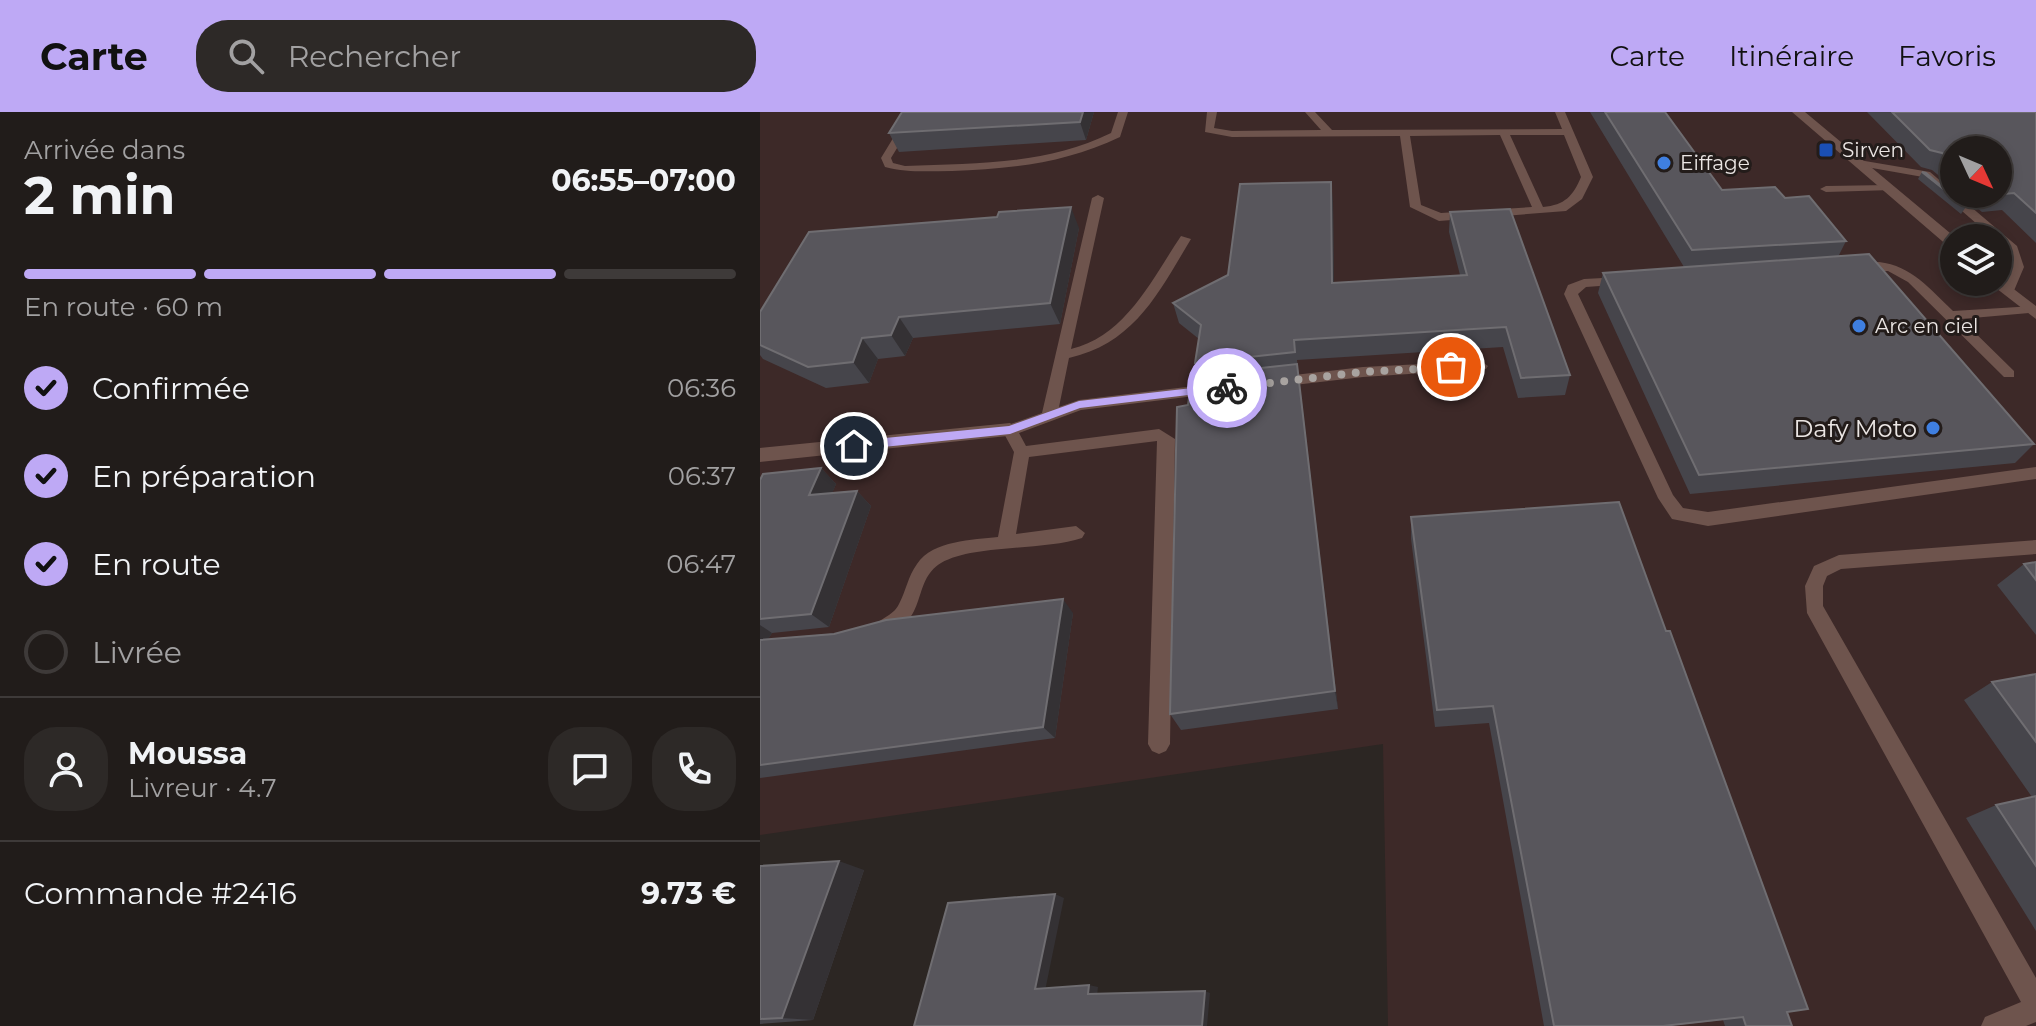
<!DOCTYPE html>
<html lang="fr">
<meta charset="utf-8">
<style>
:root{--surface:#211c1a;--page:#2d2927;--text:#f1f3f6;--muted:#a2a1a2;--line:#3e3a39;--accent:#bea9f5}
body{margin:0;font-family:Montserrat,sans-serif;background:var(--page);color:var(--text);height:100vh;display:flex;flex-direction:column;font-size:30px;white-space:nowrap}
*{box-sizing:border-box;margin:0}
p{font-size:26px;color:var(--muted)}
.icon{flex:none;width:44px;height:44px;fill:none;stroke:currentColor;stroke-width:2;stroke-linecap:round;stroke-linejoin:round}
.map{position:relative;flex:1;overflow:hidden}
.drawer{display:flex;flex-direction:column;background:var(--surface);width:760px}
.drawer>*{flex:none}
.needle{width:52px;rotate:134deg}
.tools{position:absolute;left:1180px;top:24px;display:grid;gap:16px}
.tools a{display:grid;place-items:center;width:72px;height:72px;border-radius:50%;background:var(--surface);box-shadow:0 4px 12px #0003,0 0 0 2px var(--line);font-size:40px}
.pin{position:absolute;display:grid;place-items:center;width:68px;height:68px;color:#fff;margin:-34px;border:4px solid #fff;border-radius:50%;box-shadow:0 2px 8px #0007}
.courier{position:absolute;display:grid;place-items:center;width:80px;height:80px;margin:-40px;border:6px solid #bea9f5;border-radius:50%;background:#fff;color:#222;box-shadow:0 2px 10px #0007}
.head em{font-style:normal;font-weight:700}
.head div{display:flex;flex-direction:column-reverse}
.head{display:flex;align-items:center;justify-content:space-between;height:136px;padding:0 24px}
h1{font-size:52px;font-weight:700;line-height:60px}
.bar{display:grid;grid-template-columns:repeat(4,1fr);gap:12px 8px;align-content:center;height:96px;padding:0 24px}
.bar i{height:10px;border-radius:6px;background:var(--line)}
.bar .current{background:var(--accent)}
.bar p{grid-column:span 4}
.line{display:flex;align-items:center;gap:20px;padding:0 24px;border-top:2px solid var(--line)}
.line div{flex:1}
.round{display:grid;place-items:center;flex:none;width:84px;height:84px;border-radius:32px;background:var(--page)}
ol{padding:0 24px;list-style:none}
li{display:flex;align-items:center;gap:24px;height:88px}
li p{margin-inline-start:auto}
li .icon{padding:8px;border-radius:50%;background:var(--accent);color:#111;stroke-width:4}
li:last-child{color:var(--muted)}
li i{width:44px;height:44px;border:4px solid var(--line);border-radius:50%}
header{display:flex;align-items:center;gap:48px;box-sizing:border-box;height:112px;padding:0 40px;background:var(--accent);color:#111}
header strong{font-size:38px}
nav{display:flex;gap:44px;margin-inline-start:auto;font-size:28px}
.search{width:560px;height:72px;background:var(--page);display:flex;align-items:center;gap:20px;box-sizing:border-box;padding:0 28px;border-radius:32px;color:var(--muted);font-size:30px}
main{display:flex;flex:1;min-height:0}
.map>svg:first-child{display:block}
.commercial{fill:#3d2928;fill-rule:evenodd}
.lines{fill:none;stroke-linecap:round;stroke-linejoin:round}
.service{fill:#6e544d;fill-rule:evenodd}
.minor{fill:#6e544d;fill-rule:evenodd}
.tertiary{fill:#6e544d;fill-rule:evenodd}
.wall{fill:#46454b}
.shaded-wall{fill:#343134}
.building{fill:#58565c;stroke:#6f6d71;stroke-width:2}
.route{fill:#bea9f5}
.done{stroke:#a8a3a0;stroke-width:8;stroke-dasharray:0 14.4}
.transit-dot{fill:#1a4fb4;stroke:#231c1a;stroke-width:3}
.shop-dot{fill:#3f7fe0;stroke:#231c1a;stroke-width:3}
.labels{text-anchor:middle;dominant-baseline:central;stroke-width:6;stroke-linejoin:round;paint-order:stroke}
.far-poi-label{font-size:20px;fill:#ebe6e4;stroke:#231c1a;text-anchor:start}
.poi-label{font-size:24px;fill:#ebe6e4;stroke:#231c1a;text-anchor:end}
</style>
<header>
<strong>Carte</strong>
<div class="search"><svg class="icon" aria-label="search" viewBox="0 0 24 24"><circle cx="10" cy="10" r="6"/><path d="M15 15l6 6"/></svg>Rechercher</div>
<nav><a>Carte</a><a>Itinéraire</a><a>Favoris</a></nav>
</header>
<main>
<section class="drawer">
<div class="head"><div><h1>2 min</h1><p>Arrivée dans</p></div><em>06:55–07:00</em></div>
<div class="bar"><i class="current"></i><i class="current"></i><i class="current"></i><i></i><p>En route · 60 m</p></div>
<ol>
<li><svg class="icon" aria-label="check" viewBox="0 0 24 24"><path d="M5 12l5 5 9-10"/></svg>Confirmée<p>06:36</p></li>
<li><svg class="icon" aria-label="check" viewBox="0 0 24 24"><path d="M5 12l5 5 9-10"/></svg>En préparation<p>06:37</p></li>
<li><svg class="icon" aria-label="check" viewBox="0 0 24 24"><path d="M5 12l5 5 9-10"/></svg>En route<p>06:47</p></li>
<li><i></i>Livrée</li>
</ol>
<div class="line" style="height:144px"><a class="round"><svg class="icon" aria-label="person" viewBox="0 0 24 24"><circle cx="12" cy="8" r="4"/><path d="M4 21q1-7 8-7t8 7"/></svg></a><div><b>Moussa</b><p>Livreur · 4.7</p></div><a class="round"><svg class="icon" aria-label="chat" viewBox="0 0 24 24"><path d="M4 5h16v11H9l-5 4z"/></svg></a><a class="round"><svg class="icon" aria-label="phone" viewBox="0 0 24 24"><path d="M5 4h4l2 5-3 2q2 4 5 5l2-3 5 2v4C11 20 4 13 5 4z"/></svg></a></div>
<div class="line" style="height:104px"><div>Commande #2416</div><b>9.73 €</b></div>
</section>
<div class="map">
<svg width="1276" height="914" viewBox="0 0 1276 914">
<rect width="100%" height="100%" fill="#2c2623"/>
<path class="commercial" d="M0 0H1276V914H628L623 632 0 723ZM1194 38H1238V82H1194ZM1194 126H1238V170H1194Z"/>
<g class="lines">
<path class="service" d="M149 0H159L131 46 133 51 145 54C216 51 286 53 351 21L358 0H368L360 25C306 51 251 57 192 59 169 59 148 61 125 55L121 46Z
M447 0H457L454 16 472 19 561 18 545 0H555L572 18 802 17 795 0H805L833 65 822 87 806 99 679 109 650 95 640 24 472 25 445 20ZM740 23 772 95 681 101 661 93 650 24ZM750 23H804L821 65C813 84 805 93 783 95Z
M1099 48 1170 60 1257 134 1264 155 1253 181 1241 178C1250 159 1256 146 1238 130V126H1233L1163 65 1095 53 1094 51Z
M1128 73 1134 76 1132 78 1066 80 1060 77 1066 74Z
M338 83 344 86 311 237C366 224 392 167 421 124L431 127C399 180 375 231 309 246L299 295 319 288 451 272 458 277 451 282 321 298 259 321 266 334 399 317 415 327 410 632 406 639 399 642 392 639 388 632 397 329 269 345 256 422 316 414 325 421 322 426C283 439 214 432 181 451 150 470 171 508 122 525L115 523 112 517C118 506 133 505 139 492 146 479 148 464 157 452 173 428 213 428 238 425L254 340 242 318 245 314 282 301 332 86Z
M1119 150C1152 154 1170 177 1193 199L1274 194 1276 197 1269 201 1201 207 1254 259V265H1244L1148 170 1128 159H1095L1089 155 1095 151Z
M862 165 867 166V172L826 175 818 182 913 383 923 396 948 400 1276 355V367L948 414 912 407 898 386 804 182 808 173 824 167Z
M721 249 728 254 726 257 603 265 517 275 510 270 517 265 603 255Z
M1276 428V442L1081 457 1067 464 1063 474V494L1276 866V910L1266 914H1221L1225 905 1261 890 1047 501 1045 474 1054 454 1079 443Z"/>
<path class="minor" d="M250 311 259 318 257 323 0 350V336Z"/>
<path class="tertiary" d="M1032 0H1045L1196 126 1194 136 1189 135Z
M1238 165 1276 194V207L1232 173 1230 170H1238Z"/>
</g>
<path class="wall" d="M142 0H334L326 28 139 40 129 21Z
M830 0H905L962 78 1025 86 1086 129 1078 145 1274 332 1255 351 930 382 838 181 843 161 924 155Z
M1107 0H1276V131L1242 98 1222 100 1200 82H1238L1194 38V76L1172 58 1161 55Z
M1162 60 1206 95 1201 102 1158 67Z
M573 89 574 171 700 163 689 120 690 100 810 263 805 283 758 286 743 235 537 248 578 597 421 618 410 602 428 293 439 263 435 251 439 227 419 211 413 191 468 163Z
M319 116 300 212 153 226 145 244 118 247 109 271 66 276 3 247 0 243V200Z
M61 356 76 372 72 381 97 379 111 394 69 515 12 521 8 527 313 501 295 626 0 666V368Z
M651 405 1027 900 1032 914H965L963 908 908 914H784L729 611 675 615 651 427Z
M1276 450V523L1237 473 1264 452Z
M1276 562V819L1206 706 1236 693 1272 685 1204 588 1232 570Z
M0 754 104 758 53 908 0 912Z"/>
<path class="shaded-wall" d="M323 0H334L326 28 320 10Z
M571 70 573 89 574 191 572 171Z
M311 95 319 116 300 212 290 191Z
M139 205 153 226 145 244 131 223Z
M102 226 118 247 109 271 93 250Z
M537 252 540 275 578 597 575 579Z
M61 356 76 372 65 399 49 383Z
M97 379 111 394 69 515 51 502Z
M303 487 313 501 295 626 283 615Z
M0 513 12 521 7 529 0 530Z
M79 749 104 758 53 908 22 906Z
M295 782 304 786 285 879 275 877Z
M329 873 338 875 337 884 328 882Z
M445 879 450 881 447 914H442Z"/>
<path class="building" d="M142 0H323L320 10 129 21Z
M845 0H905L962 78 1015 75 1025 86 1049 84 1086 129 932 138Z
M1132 0H1276V101L1254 81 1234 83 1233 82H1238V38H1194V50L1182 41 1170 38Z
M1162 60 1166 61 1206 95Z
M571 70 572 171 707 163 690 100 750 97 810 263 761 266 746 215 534 228 535 240 435 251 441 213 413 191 468 163 480 72Z
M311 95 290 191 139 205 131 223 102 226 93 250 48 255 0 233V200L49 120 237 105 239 100Z
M1109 142 1274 332 939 363 843 161Z
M537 252 575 579 410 602 417 295 428 293 432 264Z
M61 356 49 383 97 379 51 502 0 507V368L3 362Z
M859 390 906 519H910L1048 897 1027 900 1032 914H986L983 905 903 914H794L733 594 677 598 651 405Z
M1276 450V468L1264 452Z
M303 487 283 615 0 653V528L74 522 126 508Z
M1276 562V630L1232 570Z
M1276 684V754L1236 693Z
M79 749 22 906 0 907V754Z
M295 782 275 877 329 873 328 882 445 879 442 914H154L188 791Z"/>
<path class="route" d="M467 272 470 273V278L320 296 250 322 94 338 88 334 94 329 249 314 319 289Z"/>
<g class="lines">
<path class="done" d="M467 276 603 260 691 255"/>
</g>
<rect class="transit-dot" x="1058" y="30" width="16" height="16" rx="4"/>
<g class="shop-dot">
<circle cx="904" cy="51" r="8"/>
<circle cx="1099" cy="214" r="8"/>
<circle cx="1173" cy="316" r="8"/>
</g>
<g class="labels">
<g class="far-poi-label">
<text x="1082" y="38">Sirven</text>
<text x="920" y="51">Eiffage</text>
<text x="1115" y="214">Arc en ciel</text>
</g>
<g class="poi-label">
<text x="1157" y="316">Dafy Moto</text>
</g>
</g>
</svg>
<div class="tools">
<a><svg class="needle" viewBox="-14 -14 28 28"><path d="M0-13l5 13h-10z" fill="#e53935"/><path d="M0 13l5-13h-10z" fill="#a2a1a2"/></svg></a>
<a><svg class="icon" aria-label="layers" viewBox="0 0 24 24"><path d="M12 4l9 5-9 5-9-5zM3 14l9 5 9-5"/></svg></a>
</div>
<div class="pin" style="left:691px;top:255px;background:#ea580c"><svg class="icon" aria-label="bag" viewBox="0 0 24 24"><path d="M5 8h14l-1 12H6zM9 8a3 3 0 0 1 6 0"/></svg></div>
<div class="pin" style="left:94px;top:334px;background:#1f2937"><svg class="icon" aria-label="home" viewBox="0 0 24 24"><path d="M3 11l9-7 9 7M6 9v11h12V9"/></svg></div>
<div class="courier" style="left:467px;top:276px"><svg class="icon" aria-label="bike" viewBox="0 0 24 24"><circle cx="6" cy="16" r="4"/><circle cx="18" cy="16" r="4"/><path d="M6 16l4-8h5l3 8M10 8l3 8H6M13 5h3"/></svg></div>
</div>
</main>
